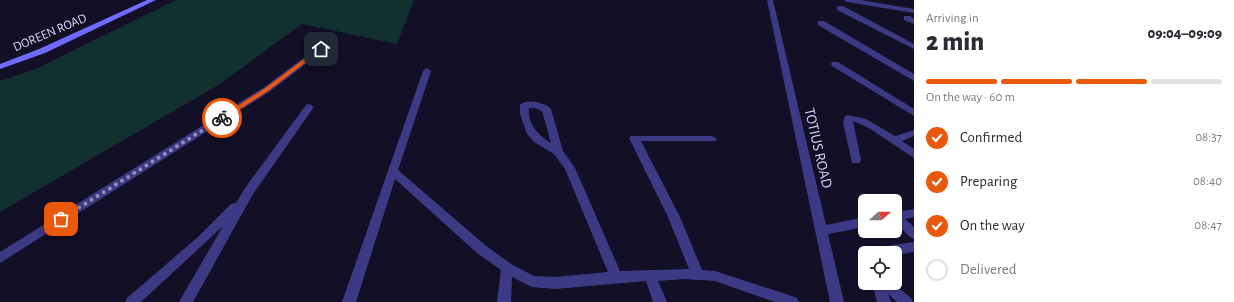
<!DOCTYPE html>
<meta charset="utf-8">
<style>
:root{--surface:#fff;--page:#f2f2f3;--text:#2b2b33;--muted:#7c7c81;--line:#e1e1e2;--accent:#ea580c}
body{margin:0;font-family:"Alegreya Sans",sans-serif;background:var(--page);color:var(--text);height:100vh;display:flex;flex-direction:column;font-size:15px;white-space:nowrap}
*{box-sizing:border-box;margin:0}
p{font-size:13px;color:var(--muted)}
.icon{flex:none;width:22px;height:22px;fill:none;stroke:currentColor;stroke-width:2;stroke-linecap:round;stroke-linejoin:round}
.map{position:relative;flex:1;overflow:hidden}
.drawer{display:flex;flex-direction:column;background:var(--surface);width:320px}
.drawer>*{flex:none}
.needle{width:26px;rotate:70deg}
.fabs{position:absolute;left:858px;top:194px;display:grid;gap:8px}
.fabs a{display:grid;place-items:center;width:44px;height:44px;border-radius:6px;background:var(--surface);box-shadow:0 1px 3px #0004;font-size:20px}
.pin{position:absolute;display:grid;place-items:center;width:34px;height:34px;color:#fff;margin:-17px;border-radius:8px;box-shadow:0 2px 6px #0006}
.courier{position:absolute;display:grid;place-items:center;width:40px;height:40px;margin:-20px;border:3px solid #ea580c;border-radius:50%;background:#fff;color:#222;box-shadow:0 1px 5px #0007}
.summary em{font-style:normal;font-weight:800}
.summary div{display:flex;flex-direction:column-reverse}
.summary{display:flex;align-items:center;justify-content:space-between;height:68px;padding:0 12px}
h1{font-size:26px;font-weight:800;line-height:30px}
.bar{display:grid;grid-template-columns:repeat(4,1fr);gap:6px 4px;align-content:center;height:48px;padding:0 12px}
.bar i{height:5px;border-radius:3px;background:var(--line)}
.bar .current{background:var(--accent)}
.bar p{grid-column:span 4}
ol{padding:0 12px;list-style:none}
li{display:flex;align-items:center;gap:12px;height:44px}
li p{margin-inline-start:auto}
li .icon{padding:4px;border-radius:50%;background:var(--accent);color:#fff;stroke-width:4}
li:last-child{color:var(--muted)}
li i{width:22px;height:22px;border:2px solid var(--line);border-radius:50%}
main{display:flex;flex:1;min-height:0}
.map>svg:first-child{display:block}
.green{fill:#12302f}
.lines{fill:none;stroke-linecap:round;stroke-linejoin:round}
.minor{fill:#3d3a85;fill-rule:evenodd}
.secondary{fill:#6f6bff;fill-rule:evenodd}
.route{fill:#ea580c}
.done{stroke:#948fb3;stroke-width:4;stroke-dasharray:0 7.2}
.labels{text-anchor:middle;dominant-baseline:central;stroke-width:3;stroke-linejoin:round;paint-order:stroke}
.far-street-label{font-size:13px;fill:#d9d4ff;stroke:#130f26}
.street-label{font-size:15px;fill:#d9d4ff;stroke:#130f26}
</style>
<main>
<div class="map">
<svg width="914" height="302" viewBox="0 0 914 302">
<rect width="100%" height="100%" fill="#130f26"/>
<path class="green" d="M176 0H414L397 44 302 24 220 84 0 212V81L38 68Z"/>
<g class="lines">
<path class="minor" d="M767 0H773L826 225 865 217V227L828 234 844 302H830Z
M844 0H860L914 9V13L847 2Z
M837 6H843L914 44V49L837 10Z
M904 16H910L914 19V24L904 20Z
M818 21H824L914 74V81L818 25Z
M329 39H332L336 41 269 92 0 263V252L263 88Z
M832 62H838L914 109V116L832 66 831 64Z
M427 68 431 71 398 170 485 245 511 264 534 276 555 277 608 272 565 169 554 154 534 142 527 134 520 114V105C527 98 545 103 551 109L563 151 575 168 620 271 689 269 668 217 629 138 631 136H712L717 139 715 141H641L680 217 702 270 715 271 792 296 797 298 799 302H775L715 281 684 279 658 281 667 302H653L646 281 555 289 532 287 512 277 511 302H497L501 270 477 253 395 179 356 302H342L423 71ZM529 108H535L542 111 551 143C538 135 527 124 529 108Z
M309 104 314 107 253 194 193 302H179L223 226 141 302H125L127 298 198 237 231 204 236 203 245 188 306 105Z
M848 115 866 119 895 136 914 130V136L902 141 914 149V158L869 128 853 121 861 160 860 163H852L843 122 845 116Z
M914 209V217L905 219 914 227V239L910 237 895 223V212Z
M914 242V252L895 255V253H880L882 249 892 245Z
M872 283H893L911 298 913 302H897L888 294 891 302H877Z"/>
<path class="secondary" d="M147 0H156L45 53 0 69V64L39 49Z"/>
</g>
<path class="route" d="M319 48 323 49 268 91 225 119H220V117L264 89Z"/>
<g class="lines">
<path class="done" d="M61 219 222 118"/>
</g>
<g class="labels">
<g class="far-street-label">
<text transform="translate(50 33) rotate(-23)">DOREEN ROAD</text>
</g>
<g class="street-label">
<text transform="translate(818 148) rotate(77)">TOTIUS ROAD</text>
</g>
</g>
</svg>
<div class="fabs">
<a><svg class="needle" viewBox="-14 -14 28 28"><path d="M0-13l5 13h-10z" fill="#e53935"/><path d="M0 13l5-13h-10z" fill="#7c7c81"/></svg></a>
<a><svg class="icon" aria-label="locate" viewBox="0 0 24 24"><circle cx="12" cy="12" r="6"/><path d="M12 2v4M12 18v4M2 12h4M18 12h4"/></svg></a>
</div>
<div class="pin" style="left:61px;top:219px;background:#ea580c"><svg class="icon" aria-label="bag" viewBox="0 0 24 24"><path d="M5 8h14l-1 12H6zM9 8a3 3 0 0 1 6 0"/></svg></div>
<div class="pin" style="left:321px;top:49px;background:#1f2937"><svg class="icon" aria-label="home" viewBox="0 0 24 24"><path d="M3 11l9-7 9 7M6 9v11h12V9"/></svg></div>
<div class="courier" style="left:222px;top:118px"><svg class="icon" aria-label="bike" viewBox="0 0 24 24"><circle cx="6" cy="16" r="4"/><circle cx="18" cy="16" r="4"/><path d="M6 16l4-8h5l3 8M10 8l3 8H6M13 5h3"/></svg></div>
</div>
<section class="drawer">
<div class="summary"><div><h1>2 min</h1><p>Arriving in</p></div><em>09:04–09:09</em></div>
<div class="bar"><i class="current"></i><i class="current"></i><i class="current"></i><i></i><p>On the way · 60 m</p></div>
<ol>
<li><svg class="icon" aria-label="check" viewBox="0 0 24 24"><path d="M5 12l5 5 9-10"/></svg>Confirmed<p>08:37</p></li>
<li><svg class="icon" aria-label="check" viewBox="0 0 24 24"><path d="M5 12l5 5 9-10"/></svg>Preparing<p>08:40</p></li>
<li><svg class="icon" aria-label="check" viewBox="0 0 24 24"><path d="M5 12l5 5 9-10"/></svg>On the way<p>08:47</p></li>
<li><i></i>Delivered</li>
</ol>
</section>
</main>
